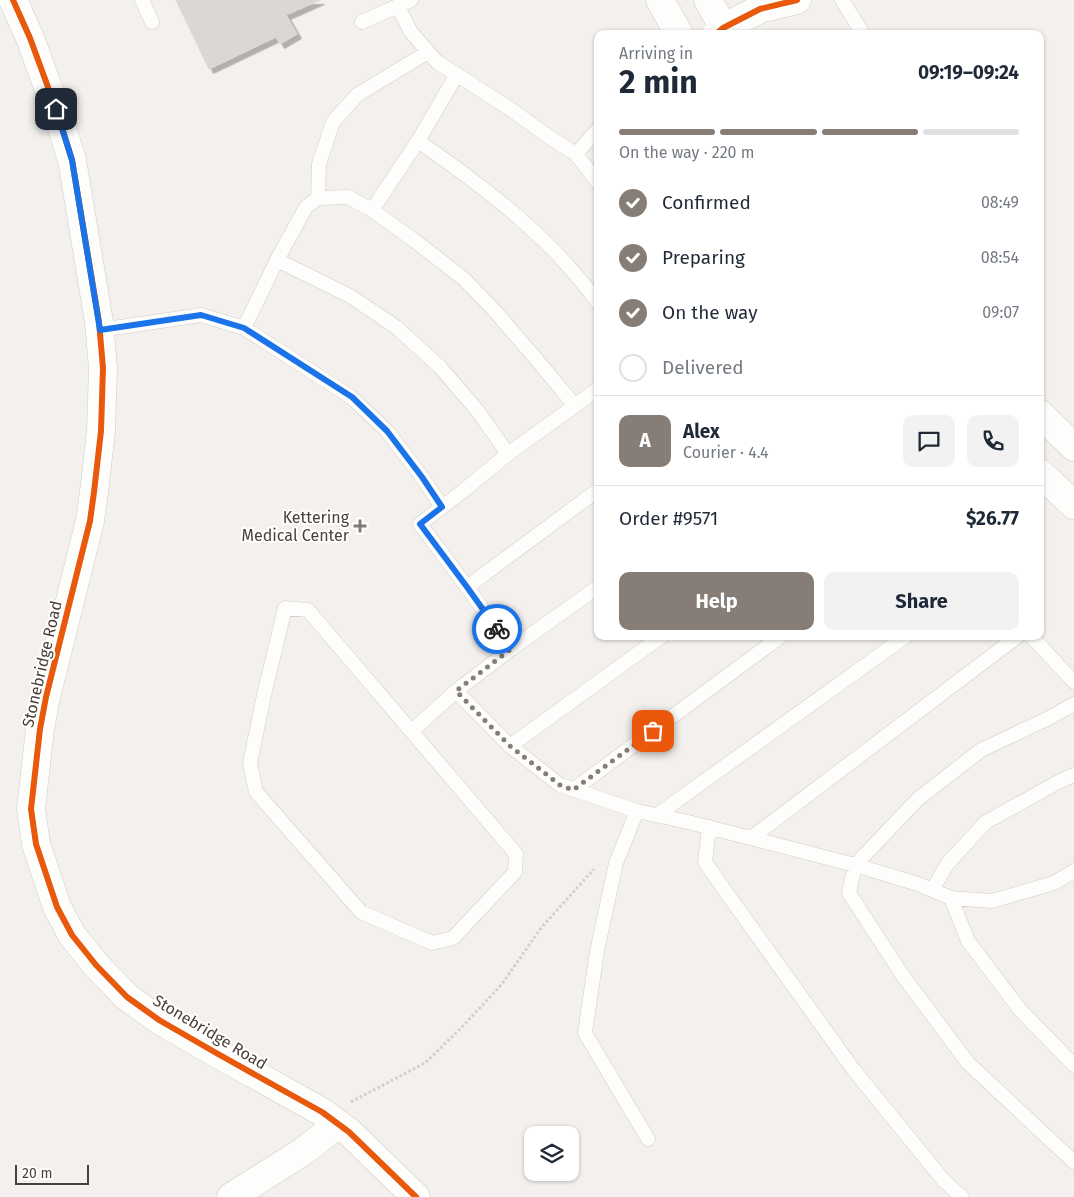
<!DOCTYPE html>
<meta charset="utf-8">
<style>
:root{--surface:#fff;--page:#f2f2f3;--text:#1f2937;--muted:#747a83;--line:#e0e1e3;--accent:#867d77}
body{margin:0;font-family:"Fira Sans",sans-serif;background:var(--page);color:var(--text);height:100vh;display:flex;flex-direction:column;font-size:19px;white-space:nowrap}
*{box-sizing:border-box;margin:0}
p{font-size:16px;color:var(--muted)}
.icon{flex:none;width:28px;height:28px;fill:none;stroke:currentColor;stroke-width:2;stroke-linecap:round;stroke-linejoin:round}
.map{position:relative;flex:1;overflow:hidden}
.drawer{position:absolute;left:594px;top:30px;width:450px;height:610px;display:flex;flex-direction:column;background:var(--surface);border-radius:10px;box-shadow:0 1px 4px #0004}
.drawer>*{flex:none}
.fabs{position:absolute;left:524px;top:1126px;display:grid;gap:10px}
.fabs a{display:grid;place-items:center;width:55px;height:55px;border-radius:10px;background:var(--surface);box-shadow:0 1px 4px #0004;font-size:25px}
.scale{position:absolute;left:15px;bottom:12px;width:74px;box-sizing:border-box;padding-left:5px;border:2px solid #4b3f37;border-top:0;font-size:14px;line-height:18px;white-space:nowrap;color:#4b3f37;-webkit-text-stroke:4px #fff;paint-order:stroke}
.pin{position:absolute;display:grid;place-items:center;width:42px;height:42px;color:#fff;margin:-21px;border-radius:10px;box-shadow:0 2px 8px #0006}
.courier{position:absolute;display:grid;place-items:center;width:50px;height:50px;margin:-25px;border:4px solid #1a73e8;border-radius:50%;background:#fff;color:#222;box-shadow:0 1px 6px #0007}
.summary em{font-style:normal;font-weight:700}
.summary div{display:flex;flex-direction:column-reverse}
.summary{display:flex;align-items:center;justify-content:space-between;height:85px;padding:0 25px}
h1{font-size:32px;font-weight:700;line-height:38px}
.bar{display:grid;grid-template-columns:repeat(4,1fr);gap:8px 5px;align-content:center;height:60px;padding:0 25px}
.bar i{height:6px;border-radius:4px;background:var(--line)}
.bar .selected{background:var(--accent)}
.bar p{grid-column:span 4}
.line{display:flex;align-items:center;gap:12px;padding:0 25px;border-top:1px solid var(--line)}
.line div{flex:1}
.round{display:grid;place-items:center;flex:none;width:52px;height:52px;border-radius:10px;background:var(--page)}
ol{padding:0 25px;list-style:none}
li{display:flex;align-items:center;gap:15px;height:55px}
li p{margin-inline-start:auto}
li .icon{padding:5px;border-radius:50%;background:var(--accent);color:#fff;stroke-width:4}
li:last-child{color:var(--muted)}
li i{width:28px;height:28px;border:2px solid var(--line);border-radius:50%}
.action{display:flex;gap:10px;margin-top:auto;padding:10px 25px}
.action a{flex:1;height:58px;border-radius:10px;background:var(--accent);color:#fff;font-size:20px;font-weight:700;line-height:58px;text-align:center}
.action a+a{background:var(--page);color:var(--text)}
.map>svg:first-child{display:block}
.building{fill:#dbd7d3;stroke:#dcd7d2;filter:url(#shadow)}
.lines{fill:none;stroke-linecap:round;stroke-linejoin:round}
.service-casing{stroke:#d0ccc9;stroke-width:15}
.minor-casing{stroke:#d0ccc9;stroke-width:29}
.tertiary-casing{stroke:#d0ccc9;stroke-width:29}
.path{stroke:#d3cfcb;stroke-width:3;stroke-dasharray:2.5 2.5;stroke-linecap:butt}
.service{stroke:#fdfdfc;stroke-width:14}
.minor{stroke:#fdfdfc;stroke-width:28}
.tertiary{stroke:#fdfdfc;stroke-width:28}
.cycleway-casing{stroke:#fff;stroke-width:9}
.cycleway{stroke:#e8590c;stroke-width:6}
.done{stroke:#867d77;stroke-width:5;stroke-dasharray:0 9}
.route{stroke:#1a73e8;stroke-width:6}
.poi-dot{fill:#867d77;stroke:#fff;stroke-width:2}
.labels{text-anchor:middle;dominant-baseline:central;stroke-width:4;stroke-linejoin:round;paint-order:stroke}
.poi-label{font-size:16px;fill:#4b3f37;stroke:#fff;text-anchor:end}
.street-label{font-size:16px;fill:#4b3f37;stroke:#fff}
</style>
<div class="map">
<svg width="1074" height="1197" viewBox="0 0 1074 1197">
<defs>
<filter id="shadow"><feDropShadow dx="4.5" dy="4.5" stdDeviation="0" flood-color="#0004"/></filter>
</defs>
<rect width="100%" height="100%" fill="#f3f0ed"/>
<path class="building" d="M176 0H320L286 15 297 34 280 44 276 37 209 69Z"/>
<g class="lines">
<defs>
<path id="service" d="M142 0 152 22
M842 0 863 34
M398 7 411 32 437 62 509 108 549 137 576 154 598 183
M362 22 411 0
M418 141C484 187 550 236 598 303
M576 154 598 129
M318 198 319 164 333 122 357 95 428 52
M372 210 418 141 457 74
M277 260 350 296 396 327 440 367 477 410 508 454
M100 330 201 315 244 328
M442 507 422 477 387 431 351 397 244 328 277 260 306 207 318 198 348 197 372 210 415 241 464 279 494 310 537 360 575 406
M467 587 598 490
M285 608 308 610 516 854 515 872 453 938 432 943 361 912 256 792 250 763 264 695Z
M1031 636 1074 682
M511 649 467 587 420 524 463 491 508 454 598 389
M456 691 510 746 560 785 637 811
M412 731 456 691 511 649 598 587
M510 746 662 636
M573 790 781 636
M657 815 906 636
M709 827 705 862 728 895 853 1069 944 1181 962 1197
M751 838 1018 636
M1074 871 1054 883 992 901 951 898 918 884 855 865 849 893 903 976 968 1063 1074 1162
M932 890 948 863 986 822 1060 781 1074 775
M951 898 968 941 1021 1011 1074 1065
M648 1139 585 1033 597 951 616 863 637 811 688 822 855 865 918 799 981 750 1047 719 1074 704"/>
<path id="minor" d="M13 0 30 38 56 109 72 160 99 322 103 368 101 431 94 492 90 521 46 697 40 729 31 809 36 844 57 907 72 935 96 965 127 997 159 1020 218 1054 322 1112 349 1132 416 1197
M716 34 723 28 760 9 797 0
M231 1197 304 1151 338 1124"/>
<path id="tertiary" d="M660 0 679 34
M708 0 727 34
M1040 414 1074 447
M1040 473 1074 505"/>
</defs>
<use href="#service" class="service-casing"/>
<use href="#minor" class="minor-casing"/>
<use href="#tertiary" class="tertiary-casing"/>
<path class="path" d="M351 1102 425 1063 463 1026 502 984 541 928 594 869"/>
<use href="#service" class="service"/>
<use href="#minor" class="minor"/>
<use href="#tertiary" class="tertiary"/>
<defs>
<path id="cycleway" d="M13 0 30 38 56 109 72 160 99 322 103 368 101 431 94 492 90 521 46 697 40 729 31 809 36 844 57 907 72 935 96 965 127 997 159 1020 218 1054 322 1112 349 1132 416 1197
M716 34 723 28 760 9 797 0"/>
</defs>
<use href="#cycleway" class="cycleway-casing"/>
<use href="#cycleway" class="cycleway"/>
</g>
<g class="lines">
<path class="done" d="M497 629 511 649 456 691 510 746 560 785 573 790 653 731"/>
<path class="route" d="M56 109 72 160 100 330 201 315 244 328 352 397 387 431 422 477 442 507 420 524 467 587 497 629"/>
</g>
<path class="poi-dot" d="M357.5 518.5h5v5h5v5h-5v5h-5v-5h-5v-5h5z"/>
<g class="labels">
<g class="poi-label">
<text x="349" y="517">Kettering<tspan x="349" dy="18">Medical Center</tspan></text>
</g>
<g class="street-label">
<text transform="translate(42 664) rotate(-77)">Stonebridge Road</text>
<text transform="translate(210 1032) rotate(31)">Stonebridge Road</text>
</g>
</g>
</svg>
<div class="fabs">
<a><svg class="icon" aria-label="layers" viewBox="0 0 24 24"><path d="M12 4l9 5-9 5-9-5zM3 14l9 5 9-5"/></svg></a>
</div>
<div class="scale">20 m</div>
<div class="pin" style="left:653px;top:731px;background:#ea580c"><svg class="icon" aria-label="bag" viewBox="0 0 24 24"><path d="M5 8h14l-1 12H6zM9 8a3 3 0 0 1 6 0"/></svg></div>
<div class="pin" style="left:56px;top:109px;background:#1f2937"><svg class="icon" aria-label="home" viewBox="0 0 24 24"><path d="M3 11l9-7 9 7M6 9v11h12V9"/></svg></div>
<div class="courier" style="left:497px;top:629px"><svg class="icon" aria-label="bike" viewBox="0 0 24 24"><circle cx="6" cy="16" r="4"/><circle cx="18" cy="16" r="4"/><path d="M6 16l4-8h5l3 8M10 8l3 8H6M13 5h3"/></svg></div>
<section class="drawer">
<div class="summary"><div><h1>2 min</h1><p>Arriving in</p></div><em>09:19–09:24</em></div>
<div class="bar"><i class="selected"></i><i class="selected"></i><i class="selected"></i><i></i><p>On the way · 220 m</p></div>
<ol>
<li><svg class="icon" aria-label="check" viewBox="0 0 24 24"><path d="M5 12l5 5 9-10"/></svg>Confirmed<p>08:49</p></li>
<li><svg class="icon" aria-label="check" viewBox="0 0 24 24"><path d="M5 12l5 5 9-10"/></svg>Preparing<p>08:54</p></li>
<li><svg class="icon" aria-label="check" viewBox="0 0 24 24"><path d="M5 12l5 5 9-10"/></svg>On the way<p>09:07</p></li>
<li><i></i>Delivered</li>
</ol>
<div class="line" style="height:90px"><b class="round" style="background:var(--accent);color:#fff">A</b><div><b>Alex</b><p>Courier · 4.4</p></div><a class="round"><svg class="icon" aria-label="chat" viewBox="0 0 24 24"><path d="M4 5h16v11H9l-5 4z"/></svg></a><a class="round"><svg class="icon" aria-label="phone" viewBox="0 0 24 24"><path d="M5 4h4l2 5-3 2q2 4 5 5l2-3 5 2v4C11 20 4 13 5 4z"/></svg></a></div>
<div class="line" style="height:65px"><div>Order #9571</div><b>$26.77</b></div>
<div class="action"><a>Help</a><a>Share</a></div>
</section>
</div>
